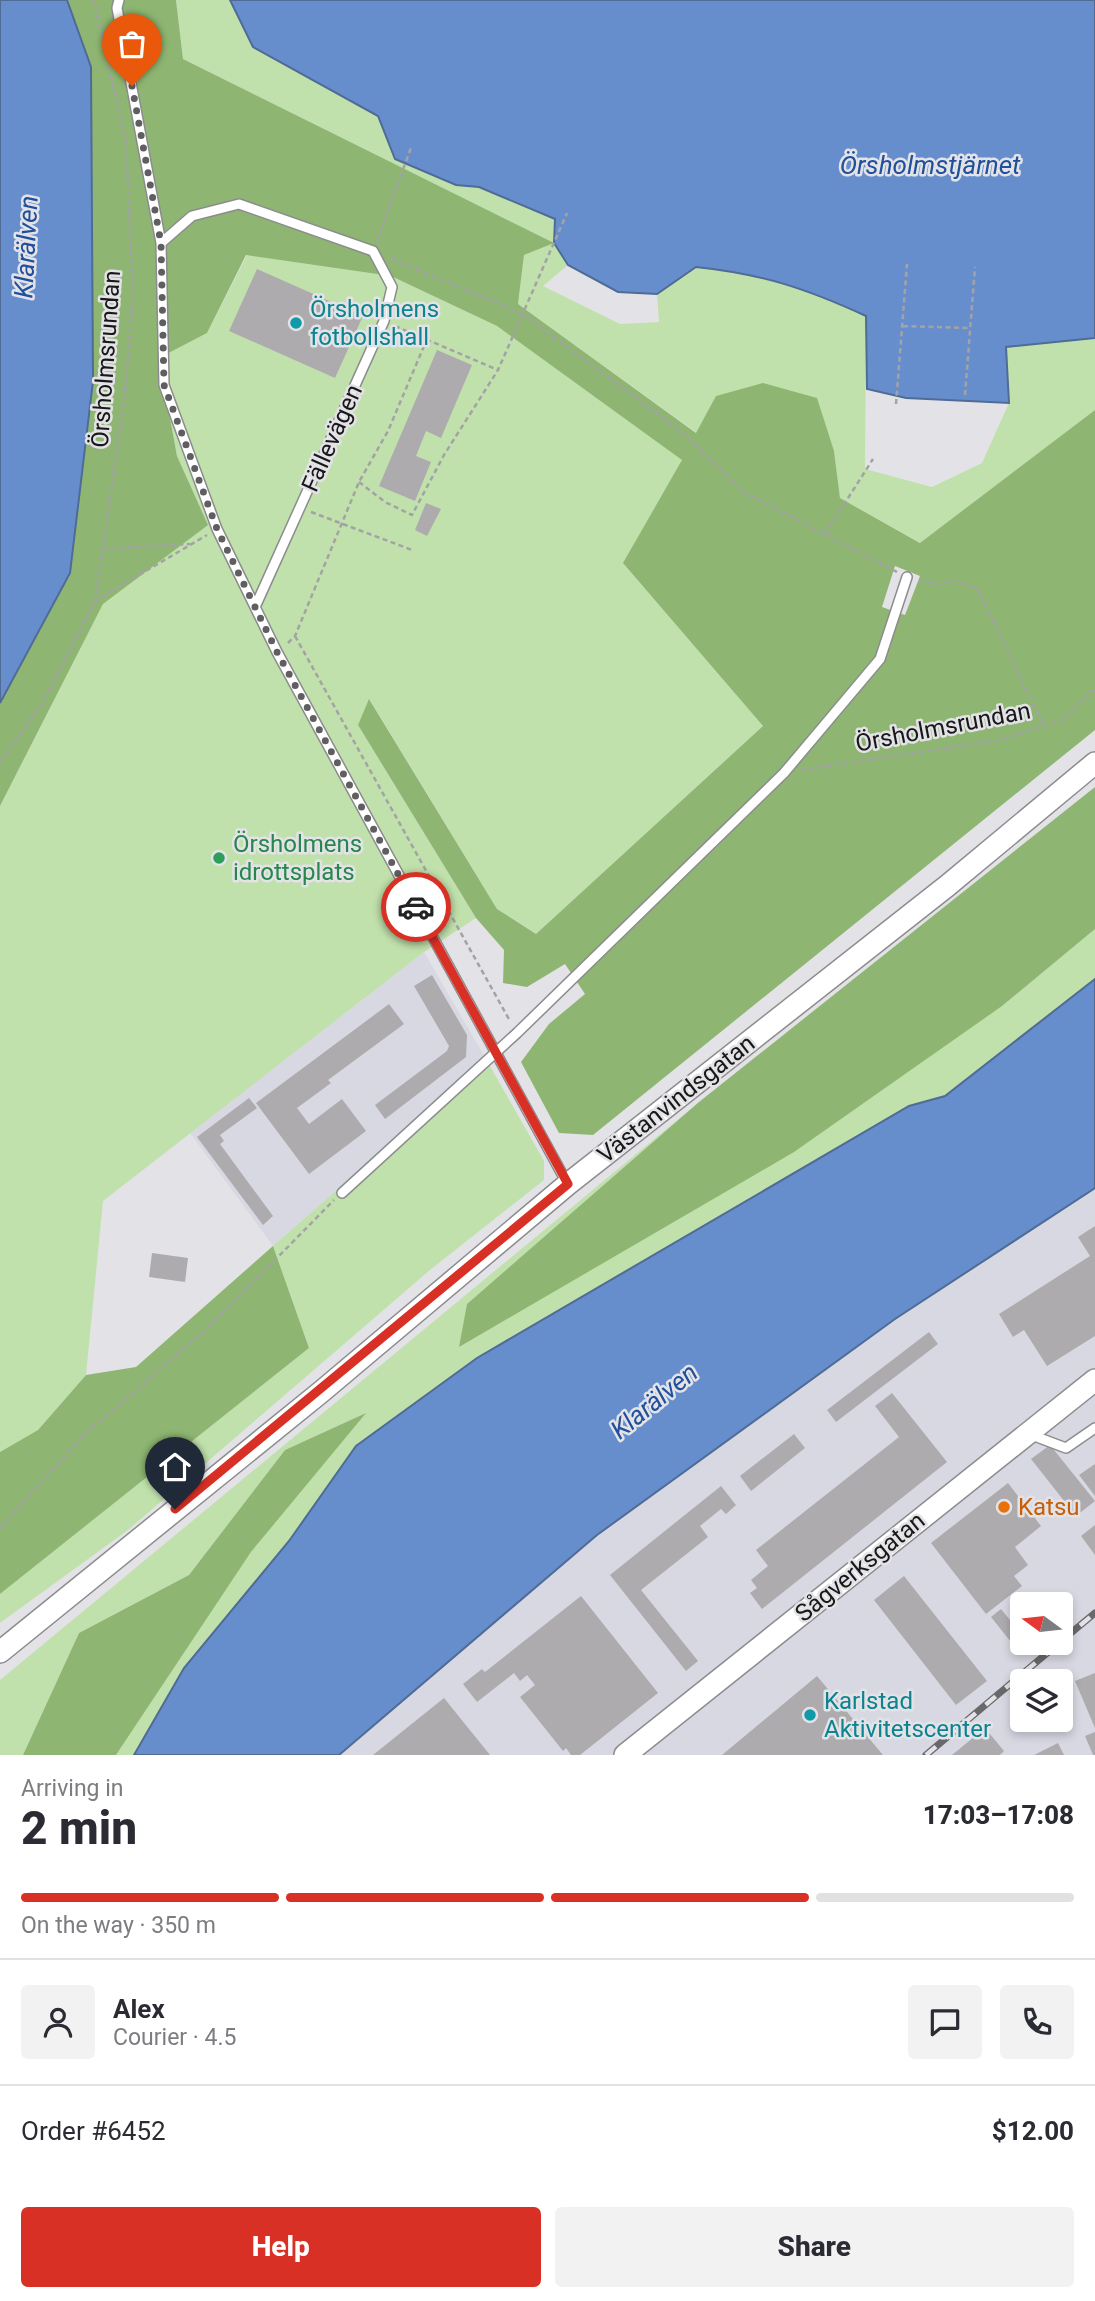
<!DOCTYPE html>
<meta charset="utf-8">
<style>
:root{--surface:#fff;--page:#f2f2f3;--text:#2b2b33;--muted:#7c7c81;--line:#e1e1e2;--accent:#d93025}
body{margin:0;font-family:Roboto,sans-serif;background:var(--page);color:var(--text);height:100vh;display:flex;flex-direction:column;font-size:26px;white-space:nowrap}
*{box-sizing:border-box;margin:0}
p{font-size:23px;color:var(--muted)}
.icon{flex:none;width:38px;height:38px;fill:none;stroke:currentColor;stroke-width:2;stroke-linecap:round;stroke-linejoin:round}
.map{position:relative;height:1755px;overflow:hidden}
.details{display:flex;flex-direction:column;background:var(--surface);flex:1}
.details>*{flex:none}
.needle{width:46px;rotate:285deg}
.tools{position:absolute;left:1010px;top:1592px;display:grid;gap:14px}
.tools a{display:grid;place-items:center;width:63px;height:63px;border-radius:7px;background:var(--surface);box-shadow:0 4px 10px #0003;font-size:35px}
.pin{position:absolute;display:grid;place-items:center;width:60px;height:60px;color:#fff;margin:-72px -30px;border-radius:50% 50% 50% 0;rotate:-45deg;box-shadow:0 0 7px #0007}
.pin .icon{rotate:45deg}
.courier{position:absolute;display:grid;place-items:center;width:70px;height:70px;margin:-35px;border:5px solid #d93025;border-radius:50%;background:#fff;color:#222;box-shadow:0 2px 9px #0007}
.summary em{font-style:normal;font-weight:800}
.summary div{display:flex;flex-direction:column-reverse}
.summary{display:flex;align-items:center;justify-content:space-between;height:119px;padding:0 21px}
h1{font-size:46px;font-weight:800;line-height:52px}
.bar{display:grid;grid-template-columns:repeat(4,1fr);gap:10px 7px;align-content:center;height:84px;padding:0 21px}
.bar i{height:9px;border-radius:5px;background:var(--line)}
.bar .selected{background:var(--accent)}
.bar p{grid-column:span 4}
.line{display:flex;align-items:center;gap:18px;padding:0 21px;border-top:2px solid var(--line)}
.line div{flex:1}
.round{display:grid;place-items:center;flex:none;width:74px;height:74px;border-radius:7px;background:var(--page)}
.button{display:flex;gap:14px;margin-top:auto;padding:14px 21px}
.button a{flex:1;height:80px;border-radius:7px;background:var(--accent);color:#fff;font-size:28px;font-weight:800;line-height:80px;text-align:center}
.button a+a{background:var(--page);color:var(--text)}
.map>svg:first-child{display:block}
.built{fill:#d8d8e3;fill-rule:evenodd}
.green{fill:#c1e1ac}
.forest{fill:#8eb672;fill-rule:evenodd}
.water{fill:#678ecc;stroke:#4f6b96;stroke-width:2}
.building{fill:#adabae}
.lines{fill:none;stroke-linecap:round;stroke-linejoin:round}
.service-casing{stroke:#8c8c8f;stroke-width:12}
.tertiary-casing{stroke:#8c8c8f;stroke-width:24}
.path{stroke:#a3a3a6;stroke-width:2.5;stroke-dasharray:5 3.5;stroke-linecap:butt}
.service{stroke:#fff;stroke-width:9}
.tertiary{stroke:#fff;stroke-width:21}
.rail-casing{stroke:#69696b;stroke-width:7}
.rail{stroke:#e3e3e7;stroke-width:4.5;stroke-dasharray:13;stroke-linecap:butt}
.done{stroke:#5f5f61;stroke-width:7;stroke-dasharray:0 12.6}
.route{stroke:#d93025;stroke-width:9}
.culture-dot{fill:#0f9aa8;stroke:#e3e3e7;stroke-width:2.5}
.leisure-dot{fill:#2e9e5b;stroke:#e3e3e7;stroke-width:2.5}
.food-dot{fill:#e8710a;stroke:#e3e3e7;stroke-width:2.5}
.labels{text-anchor:middle;dominant-baseline:central;stroke-width:5;stroke-linejoin:round;paint-order:stroke}
.culture-label{font-size:24px;fill:#0d838f;stroke:#e3e3e7;text-anchor:start}
.street-label{font-size:24px;fill:#181819;stroke:#e3e3e7}
.leisure-label{font-size:24px;fill:#27864d;stroke:#e3e3e7;text-anchor:start}
.food-label{font-size:24px;fill:#c56008;stroke:#e3e3e7;text-anchor:start}
.water-label{font-size:26px;font-style:italic;fill:#204f9b;stroke:#e3e3e7}
</style>
<div class="map">
<svg width="1095" height="1755" viewBox="0 0 1095 1755">
<rect width="100%" height="100%" fill="#e3e3e7"/>
<path class="built" d="M424 952 486 1059 273 1246 190 1133Z
M1095 1188V1755H339L597 1535 895 1319ZM1022 1605H1060V1643H1022ZM1022 1682H1060V1720H1022Z"/>
<path class="green" d="M176 0H230L253 47 378 116 395 159 456 185 479 186 555 219 554 243 568 265 543 286 620 324 659 322 657 294 696 267C765 275 803 287 866 316L865 469 932 487 982 463 1009 403 1005 347 1095 338V410L921 543 840 498 834 451 697 433 518 304 524 255 553 243 183 59Z
M247 255 391 276 497 326 640 429 671 444 683 460 624 564 763 726 536 934 497 909 370 700 358 725 476 918 424 952 103 1201 86 1375 38 1430 0 1452V806L103 604 207 525 177 456 159 358 207 333Z
M1095 929V979L945 1096 909 1106 477 1358 356 1446 289 1541 184 1668 134 1755H116L251 1552 364 1414 285 1450 189 1575 79 1633 23 1755H0V1680L699 1102 467 1304 1002 1006Z
M486 1059 544 1161V1180L430 1270 128 1530 0 1623V1594L309 1348 273 1246Z"/>
<path class="forest" d="M67 0H176L183 59 554 243 524 255 518 304 696 433 716 396 763 383 817 398 834 451 840 498 920 543 1095 410V730L593 1135 559 1133 521 1062 549 1024 585 994 565 964 527 987 503 983 504 950 476 918 358 725 369 699 497 909 536 934 763 726 623 563 682 460 497 326 391 276 246 255 207 333 159 358 177 456 208 525 103 604 0 806V703L70 573 91 67ZM895 566 920 576 905 615 882 607Z
M1095 787V929L1002 1006 794 1152 459 1347 467 1304 699 1102Z
M273 1246 309 1348 0 1594V1452L38 1430 86 1375 136 1367Z
M366 1413 251 1552 116 1755H23L79 1633 189 1575 285 1450Z"/>
<path class="water" d="M0 0H67L91 67 93 381 70 573 0 703Z
M230 0H1095V338L1006 347 1009 403 906 398 867 389 866 316C805 288 762 274 696 267L657 294 618 292 568 265 554 243 555 219 479 187 456 185 395 159 378 116 253 47Z
M1095 979V1188L895 1319 597 1535 339 1755H134L184 1668 289 1541 356 1446 477 1358 909 1106 945 1096Z"/>
<path class="building" d="M257 269 363 316 335 378 229 331Z
M437 350 472 365 441 438 426 431 416 456 431 462 415 501 379 486Z
M426 503 441 509 427 536 415 530Z
M432 975 467 1035 466 1057 385 1119 375 1105 447 1051 449 1046 414 986Z
M389 1004 404 1024 328 1080 331 1083 297 1108 309 1124 342 1099 366 1131 309 1174 256 1103Z
M249 1098 257 1108 220 1135 224 1141 220 1144 273 1216 263 1225 197 1137Z
M1095 1226V1336L1047 1366 1024 1330 1013 1337 999 1314 1090 1256 1078 1237Z
M152 1253 188 1258 185 1282 149 1277Z
M929 1332 938 1344 836 1422 827 1410Z
M892 1393 947 1462 762 1609 750 1593 757 1588 751 1580 768 1566 756 1550 899 1437 875 1406Z
M794 1434 805 1448 751 1491 740 1476Z
M1050 1445 1095 1501 1076 1516 1031 1459Z
M1095 1464V1496L1079 1475Z
M1008 1483 1041 1526 1015 1547 1028 1565 1014 1576 1022 1586 986 1614 931 1543Z
M721 1486 736 1505 726 1514 721 1509 700 1526 708 1537 641 1590 698 1661 686 1671 610 1575Z
M1095 1525V1555L1081 1536Z
M904 1576 987 1681 956 1705 874 1600Z
M581 1596 658 1693 580 1755H571L566 1748 563 1751 520 1697 535 1685 527 1675 520 1681 514 1673 477 1702 463 1684 482 1669 485 1672Z
M1001 1609 1022 1635V1643H1031L1019 1652 991 1617Z
M1095 1673V1728L1075 1681Z
M817 1676 883 1755H722Z
M444 1698 490 1755H373Z
M1022 1708V1720H1042L1028 1732 1014 1715Z
M985 1728 1004 1751 1000 1755H952Z
M1095 1732V1755H1093L1085 1736Z
M1058 1743 1064 1755H1034Z"/>
<g class="lines">
<defs>
<path id="service" d="M119 0 117 8 161 243 164 385 217 529 277 652 567 1183
M161 243 192 216 239 204 373 251 392 287 384 321 256 605
M342 1193 517 1033 784 773 880 659 907 577
M1029 1434 1066 1448 1095 1428"/>
<path id="tertiary" d="M0 1652 321 1392 568 1184 947 886 1095 763
M625 1755 1095 1380"/>
</defs>
<use href="#service" class="service-casing"/>
<use href="#tertiary" class="tertiary-casing"/>
<path class="path" d="M377 241 412 145
M392 259 523 314 683 433 744 492 897 572
M395 326 498 370
M903 326 970 328
M965 395 975 267
M896 404 907 264
M359 482 385 502 412 515 444 455 498 370 567 213
M311 512 412 550
M825 534 873 459
M102 549 190 544
M920 580 938 585 956 580 978 590 1044 726
M95 601 207 535
M295 636 510 1021
M288 643 295 636 359 482 388 431 427 339
M0 762 41 705 95 601 125 395 133 294 126 143 94 0
M801 770 1000 740 1062 720 1095 689
M0 1528 84 1435 210 1326 334 1200"/>
<use href="#service" class="service"/>
<use href="#tertiary" class="tertiary"/>
<defs>
<path id="rail" d="M1060 1642 1095 1613
M926 1755 1059 1643"/>
</defs>
<use href="#rail" class="rail-casing"/>
<use href="#rail" class="rail"/>
</g>
<g class="lines">
<path class="done" d="M132 86 161 243 164 385 217 529 277 652 416 907"/>
<path class="route" d="M175 1509 568 1184 416 907"/>
</g>
<g class="culture-dot">
<circle cx="296" cy="323" r="7"/>
<circle cx="810" cy="1715" r="7"/>
</g>
<circle class="leisure-dot" cx="219" cy="858" r="7"/>
<circle class="food-dot" cx="1004" cy="1507" r="7"/>
<g class="labels">
<g class="culture-label">
<text x="310" y="309">Örsholmens<tspan x="310" dy="28">fotbollshall</tspan></text>
<text x="824" y="1701">Karlstad<tspan x="824" dy="28">Aktivitetscenter</tspan></text>
</g>
<g class="street-label">
<text transform="translate(106 359) rotate(-86)">Örsholmsrundan</text>
<text transform="translate(332 438) rotate(-66)">Fällevägen</text>
<text transform="translate(943 727) rotate(-11)">Örsholmsrundan</text>
<text transform="translate(676 1099) rotate(-38)">Västanvindsgatan</text>
<text transform="translate(860 1567) rotate(-39)">Sågverksgatan</text>
</g>
<g class="leisure-label">
<text x="233" y="844">Örsholmens<tspan x="233" dy="28">idrottsplats</tspan></text>
</g>
<g class="food-label">
<text x="1018" y="1507">Katsu</text>
</g>
<g class="water-label">
<text x="930" y="165">Örsholmstjärnet</text>
<text transform="translate(26 247) rotate(-87)">Klarälven</text>
<text transform="translate(654 1401) rotate(-39)">Klarälven</text>
</g>
</g>
</svg>
<div class="tools">
<a><svg class="needle" viewBox="-14 -14 28 28"><path d="M0-13l5 13h-10z" fill="#e53935"/><path d="M0 13l5-13h-10z" fill="#7c7c81"/></svg></a>
<a><svg class="icon" aria-label="layers" viewBox="0 0 24 24"><path d="M12 4l9 5-9 5-9-5zM3 14l9 5 9-5"/></svg></a>
</div>
<div class="pin" style="left:132px;top:86px;background:#ea580c"><svg class="icon" aria-label="bag" viewBox="0 0 24 24"><path d="M5 8h14l-1 12H6zM9 8a3 3 0 0 1 6 0"/></svg></div>
<div class="pin" style="left:175px;top:1509px;background:#1f2937"><svg class="icon" aria-label="home" viewBox="0 0 24 24"><path d="M3 11l9-7 9 7M6 9v11h12V9"/></svg></div>
<div class="courier" style="left:416px;top:907px"><svg class="icon" aria-label="car" viewBox="0 0 24 24"><path d="M5 17H2v-5l4-1 3-4h7l3 4 3 1v5h-3M9 17h6M6 11h13"/><circle cx="7" cy="17" r="2"/><circle cx="17" cy="17" r="2"/></svg></div>
</div>
<section class="details">
<div class="summary"><div><h1>2 min</h1><p>Arriving in</p></div><em>17:03–17:08</em></div>
<div class="bar"><i class="selected"></i><i class="selected"></i><i class="selected"></i><i></i><p>On the way · 350 m</p></div>
<div class="line" style="height:126px"><a class="round"><svg class="icon" aria-label="person" viewBox="0 0 24 24"><circle cx="12" cy="8" r="4"/><path d="M4 21q1-7 8-7t8 7"/></svg></a><div><b>Alex</b><p>Courier · 4.5</p></div><a class="round"><svg class="icon" aria-label="chat" viewBox="0 0 24 24"><path d="M4 5h16v11H9l-5 4z"/></svg></a><a class="round"><svg class="icon" aria-label="phone" viewBox="0 0 24 24"><path d="M5 4h4l2 5-3 2q2 4 5 5l2-3 5 2v4C11 20 4 13 5 4z"/></svg></a></div>
<div class="line" style="height:91px"><div>Order #6452</div><b>$12.00</b></div>
<div class="button"><a>Help</a><a>Share</a></div>
</section>
